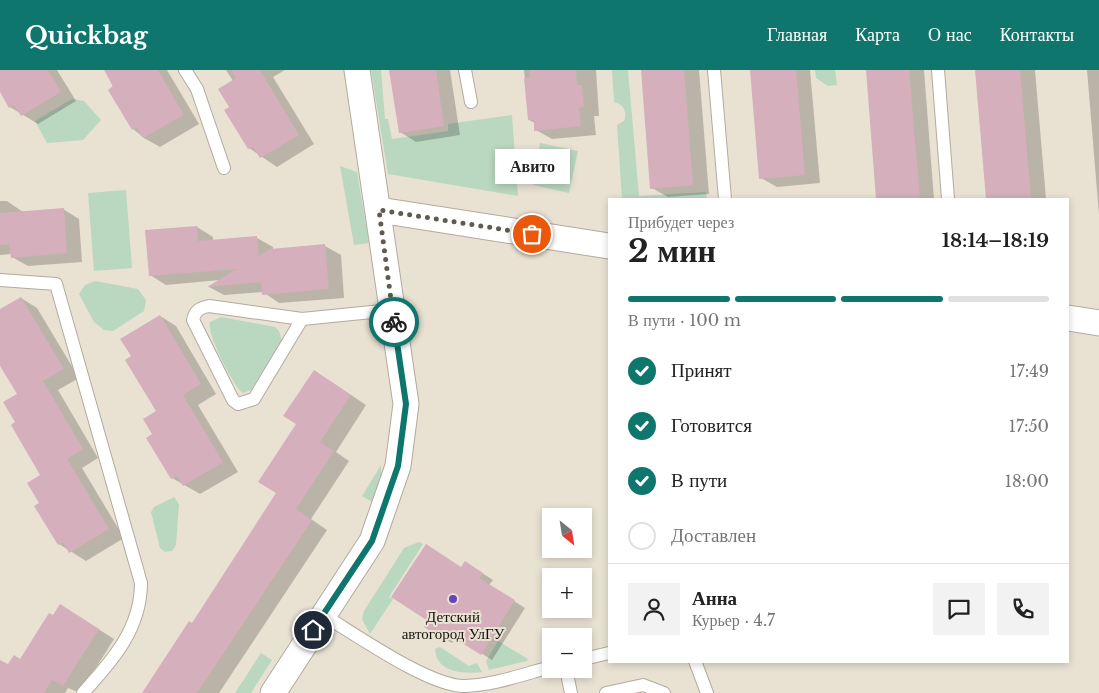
<!DOCTYPE html>
<html lang="ru">
<meta charset="utf-8">
<style>
:root{--surface:#fff;--page:#f2f2f2;--text:#222;--muted:#767676;--line:#e0e0e0;--accent:#0f766e}
body{margin:0;font-family:"Libre Baskerville",serif;background:var(--page);color:var(--text);height:100vh;display:flex;flex-direction:column;font-size:19px;white-space:nowrap}
*{box-sizing:border-box;margin:0}
p{font-size:16px;color:var(--muted)}
.icon{flex:none;width:28px;height:28px;fill:none;stroke:currentColor;stroke-width:2;stroke-linecap:round;stroke-linejoin:round}
.map{position:relative;flex:1;overflow:hidden}
.drawer{position:absolute;left:608px;top:128px;width:461px;height:465px;display:flex;flex-direction:column;background:var(--surface);border-radius:0px;box-shadow:0 2px 8px #0003}
.drawer>*{flex:none}
.needle{width:32px;rotate:150deg}
.buttons{position:absolute;left:542px;top:438px;display:grid;gap:10px}
.buttons a{display:grid;place-items:center;width:50px;height:50px;border-radius:0px;background:var(--surface);box-shadow:0 2px 8px #0003;font-size:25px}
.pin{position:absolute;display:grid;place-items:center;width:42px;height:42px;color:#fff;margin:-21px;border:2px solid #fff;border-radius:50%;box-shadow:0 1px 5px #0007}
.courier{position:absolute;display:grid;place-items:center;width:50px;height:50px;margin:-25px;border:4px solid #0f766e;border-radius:50%;background:#fff;color:#222;box-shadow:0 1px 6px #0007}
.bubble{position:absolute;height:35px;border-radius:0px;background:var(--surface);box-shadow:0 2px 8px #0003;font-size:16px;font-weight:700;line-height:35px;text-align:center}
.headline em{font-style:normal;font-weight:700}
.headline div{display:flex;flex-direction:column-reverse}
.headline{display:flex;align-items:center;justify-content:space-between;height:85px;padding:0 20px}
h1{font-size:32px;font-weight:700;line-height:38px}
.bar{display:grid;grid-template-columns:repeat(4,1fr);gap:8px 5px;align-content:center;height:60px;padding:0 20px}
.bar i{height:6px;border-radius:4px;background:var(--line)}
.bar .active{background:var(--accent)}
.bar p{grid-column:span 4}
.line{display:flex;align-items:center;gap:12px;padding:0 20px;border-top:1px solid var(--line)}
.line div{flex:1}
.round{display:grid;place-items:center;flex:none;width:52px;height:52px;border-radius:0px;background:var(--page)}
ol{padding:0 20px;list-style:none}
li{display:flex;align-items:center;gap:15px;height:55px}
li p{margin-inline-start:auto}
li .icon{padding:5px;border-radius:50%;background:var(--accent);color:#fff;stroke-width:4}
li:last-child{color:var(--muted)}
li i{width:28px;height:28px;border:2px solid var(--line);border-radius:50%}
header{display:flex;align-items:center;gap:30px;box-sizing:border-box;height:70px;padding:0 25px;background:var(--accent);color:#fff}
header strong{font-size:24px}
nav{display:flex;gap:28px;margin-inline-start:auto;font-size:18px}
.map>svg:first-child{display:block}
.green{fill:#bad7c0}
.shadow{fill:#0003}
.building{fill:#d5afbc}
.lines{fill:none;stroke-linecap:round;stroke-linejoin:round}
.lane-casing{stroke:#b2ab9d;stroke-width:14}
.street-casing{stroke:#b2ab9d;stroke-width:27}
.lane{stroke:#fff;stroke-width:12}
.street{stroke:#fff;stroke-width:25}
.done{stroke:#5f5b52;stroke-width:5;stroke-dasharray:0 9}
.route{stroke:#0f766e;stroke-width:6}
.poi-dot{fill:#6644bd;stroke:#e9e2d3;stroke-width:2}
.labels{text-anchor:middle;dominant-baseline:central;stroke-width:4;stroke-linejoin:round;paint-order:stroke}
.poi-label{font-size:15px;fill:#15120d;stroke:#e9e2d3}
</style>
<header>
<strong>Quickbag</strong>
<nav><a>Главная</a><a>Карта</a><a>О нас</a><a>Контакты</a></nav>
</header>
<div class="map">
<svg width="1099" height="623" viewBox="0 0 1099 623">
<rect width="100%" height="100%" fill="#e9e2d3"/>
<path class="green" d="M371 0H381L385 49H388L392 69 448 61V54L512 45 518 126 388 104Z
M612 0H628L639 126 706 122 707 129H622L617 55 624 51C628 42 623 34 614 32Z
M815 0H835L837 15 828 16 816 8Z
M72 29 84 31 101 50 83 70 47 73 35 51Z
M540 73 578 81 569 123 533 115Z
M340 96 357 102 369 173 354 175Z
M126 120 132 198 94 201 88 123Z
M95 211 138 219 146 230 144 241 113 261 104 260 94 252 79 224 85 215Z
M221 247 275 257 279 261 282 271 251 320 243 323C233 316 206 262 210 252Z
M381 395V410L374 433 362 426Z
M174 427 179 434 176 475 172 481 165 482 160 478 151 442 154 437Z
M419 472 423 474 389 527 393 529 370 564 362 549 364 541 404 478Z
M498 571 528 589 527 591 489 600 486 591Z
M440 577 469 596 477 593 482 602C464 604 436 603 435 579Z
M261 583 272 590 251 623H235Z"/>
<path class="shadow" d="M0 0H57L76 31 38 54 10 37 0 20Z
M105 0H167L199 54 160 77 144 68 133 59Z
M226 0H285L273 7 314 74 277 97 249 78 231 37 233 11Z
M390 0H450L460 65 416 72 400 62Z
M524 0H596L599 46H594L596 65 552 69 536 60 535 53 529 50Z
M642 0H699L709 124 668 127 652 118Z
M751 0H810L820 113 777 117 761 108Z
M867 0H924L934 129H877Z
M977 0H1035L1046 129H987Z
M1087 0H1099V145Z
M0 131H7L23 142 63 139 79 149 82 192 28 196 12 187 11 184 0 185Z
M197 157 213 167V171L257 168 273 177V180L325 176 341 185 344 228 279 233 263 222 224 225 209 217 220 210 166 215 150 205Z
M21 228 37 238 79 308 58 320 98 388 82 398 124 468 86 491 59 474 41 434 42 405 17 353 19 324 0 293V241Z
M160 246 176 256 216 324 198 335 238 402 200 424 172 408 154 364 158 342 132 287Z
M330 311 366 335 336 382 349 391 311 449 327 460 219 623H144L192 554 278 423Z
M461 498 476 499 493 510 489 515 525 538 492 590 456 567 452 573 441 567Z
M76 545 114 569 80 623 68 618 65 623H0V599L20 590 54 547Z"/>
<path class="building" d="M0 0H48L61 22 21 46 14 35 9 38 0 22Z
M104 0H158L184 45 143 68 137 57 132 60 108 20 113 16Z
M231 0H260L299 65 260 88 253 77 248 79 224 40 229 37 218 19 236 8Z
M389 0H436L444 56 399 63Z
M530 0H576L577 15H582L584 37 579 38 581 56 534 61V50H528L524 8H530Z
M641 0H684L693 115 650 119Z
M750 0H796L805 105 759 109Z
M866 0H909L920 129H876Z
M975 0H1020L1031 129H986Z
M64 138 67 183 11 188 9 174 0 175V143Z
M197 156 198 171 257 166 259 186 270 179 325 174 329 219 262 225 261 212 207 217 237 199 149 206 145 160Z
M21 227 64 299 43 311 83 379 67 389 109 459 69 483 63 472 58 475 34 436 39 433 27 413 40 405 11 355 15 352 3 332 17 324 0 296V239Z
M160 245 201 314 183 325 223 392 183 416 177 406 171 409 146 368 152 364 143 349 156 341 125 290 131 286 120 269Z
M314 300 351 325 320 372 334 381 296 439 312 450 197 623H142L189 551 192 553 276 423 258 412 296 354 283 346Z
M426 474 461 497 465 491 483 503 479 508 515 530 481 585 445 562 441 568 424 557 428 551 391 527Z
M60 534 99 559 63 616 52 610 44 623H0V590L8 594 14 585 20 589 49 543 53 545Z"/>
<g class="lines">
<defs>
<path id="lane" d="M185 0 197 19 224 98
M465 0 471 32
M714 0 725 129
M938 0 948 129
M0 210 56 214 141 513C141 559 112 591 83 623
M302 249 209 236C200 238 195 240 193 250L233 330 238 334 254 329 302 249 392 240
M323 545C355 564 430 617 465 616 494 615 524 604 551 597
M584 589 609 583
M695 591 707 623
M566 599 571 623
M606 623 643 615 664 623"/>
<path id="street" d="M379 140 609 176
M1068 248 1099 253
M273 623 372 471 398 396 406 334 357 0"/>
</defs>
<use href="#lane" class="lane-casing"/>
<use href="#street" class="street-casing"/>
<use href="#lane" class="lane"/>
<use href="#street" class="street"/>
</g>
<g class="lines">
<path class="done" d="M394 252 379 140 532 164"/>
<path class="route" d="M313 560 372 471 398 396 406 334 394 252"/>
</g>
<circle class="poi-dot" cx="453" cy="529" r="5"/>
<g class="labels">
<g class="poi-label">
<text x="453" y="546">Детский<tspan x="453" dy="17">автогород УлГУ</tspan></text>
</g>
</g>
</svg>
<div class="buttons">
<a><svg class="needle" viewBox="-14 -14 28 28"><path d="M0-13l5 13h-10z" fill="#e53935"/><path d="M0 13l5-13h-10z" fill="#767676"/></svg></a>
<a>+</a>
<a>−</a>
</div>
<div class="pin" style="left:532px;top:164px;background:#ea580c"><svg class="icon" aria-label="bag" viewBox="0 0 24 24"><path d="M5 8h14l-1 12H6zM9 8a3 3 0 0 1 6 0"/></svg></div>
<div class="pin" style="left:313px;top:560px;background:#1f2937"><svg class="icon" aria-label="home" viewBox="0 0 24 24"><path d="M3 11l9-7 9 7M6 9v11h12V9"/></svg></div>
<div class="courier" style="left:394px;top:252px"><svg class="icon" aria-label="bike" viewBox="0 0 24 24"><circle cx="6" cy="16" r="4"/><circle cx="18" cy="16" r="4"/><path d="M6 16l4-8h5l3 8M10 8l3 8H6M13 5h3"/></svg></div>
<div class="bubble" style="left:495px;top:79px;width:75px">Авито</div>
<section class="drawer">
<div class="headline"><div><h1>2 мин</h1><p>Прибудет через</p></div><em>18:14–18:19</em></div>
<div class="bar"><i class="active"></i><i class="active"></i><i class="active"></i><i></i><p>В пути · 100 m</p></div>
<ol>
<li><svg class="icon" aria-label="check" viewBox="0 0 24 24"><path d="M5 12l5 5 9-10"/></svg>Принят<p>17:49</p></li>
<li><svg class="icon" aria-label="check" viewBox="0 0 24 24"><path d="M5 12l5 5 9-10"/></svg>Готовится<p>17:50</p></li>
<li><svg class="icon" aria-label="check" viewBox="0 0 24 24"><path d="M5 12l5 5 9-10"/></svg>В пути<p>18:00</p></li>
<li><i></i>Доставлен</li>
</ol>
<div class="line" style="height:90px"><a class="round"><svg class="icon" aria-label="person" viewBox="0 0 24 24"><circle cx="12" cy="8" r="4"/><path d="M4 21q1-7 8-7t8 7"/></svg></a><div><b>Анна</b><p>Курьер · 4.7</p></div><a class="round"><svg class="icon" aria-label="chat" viewBox="0 0 24 24"><path d="M4 5h16v11H9l-5 4z"/></svg></a><a class="round"><svg class="icon" aria-label="phone" viewBox="0 0 24 24"><path d="M5 4h4l2 5-3 2q2 4 5 5l2-3 5 2v4C11 20 4 13 5 4z"/></svg></a></div>
</section>
</div>
